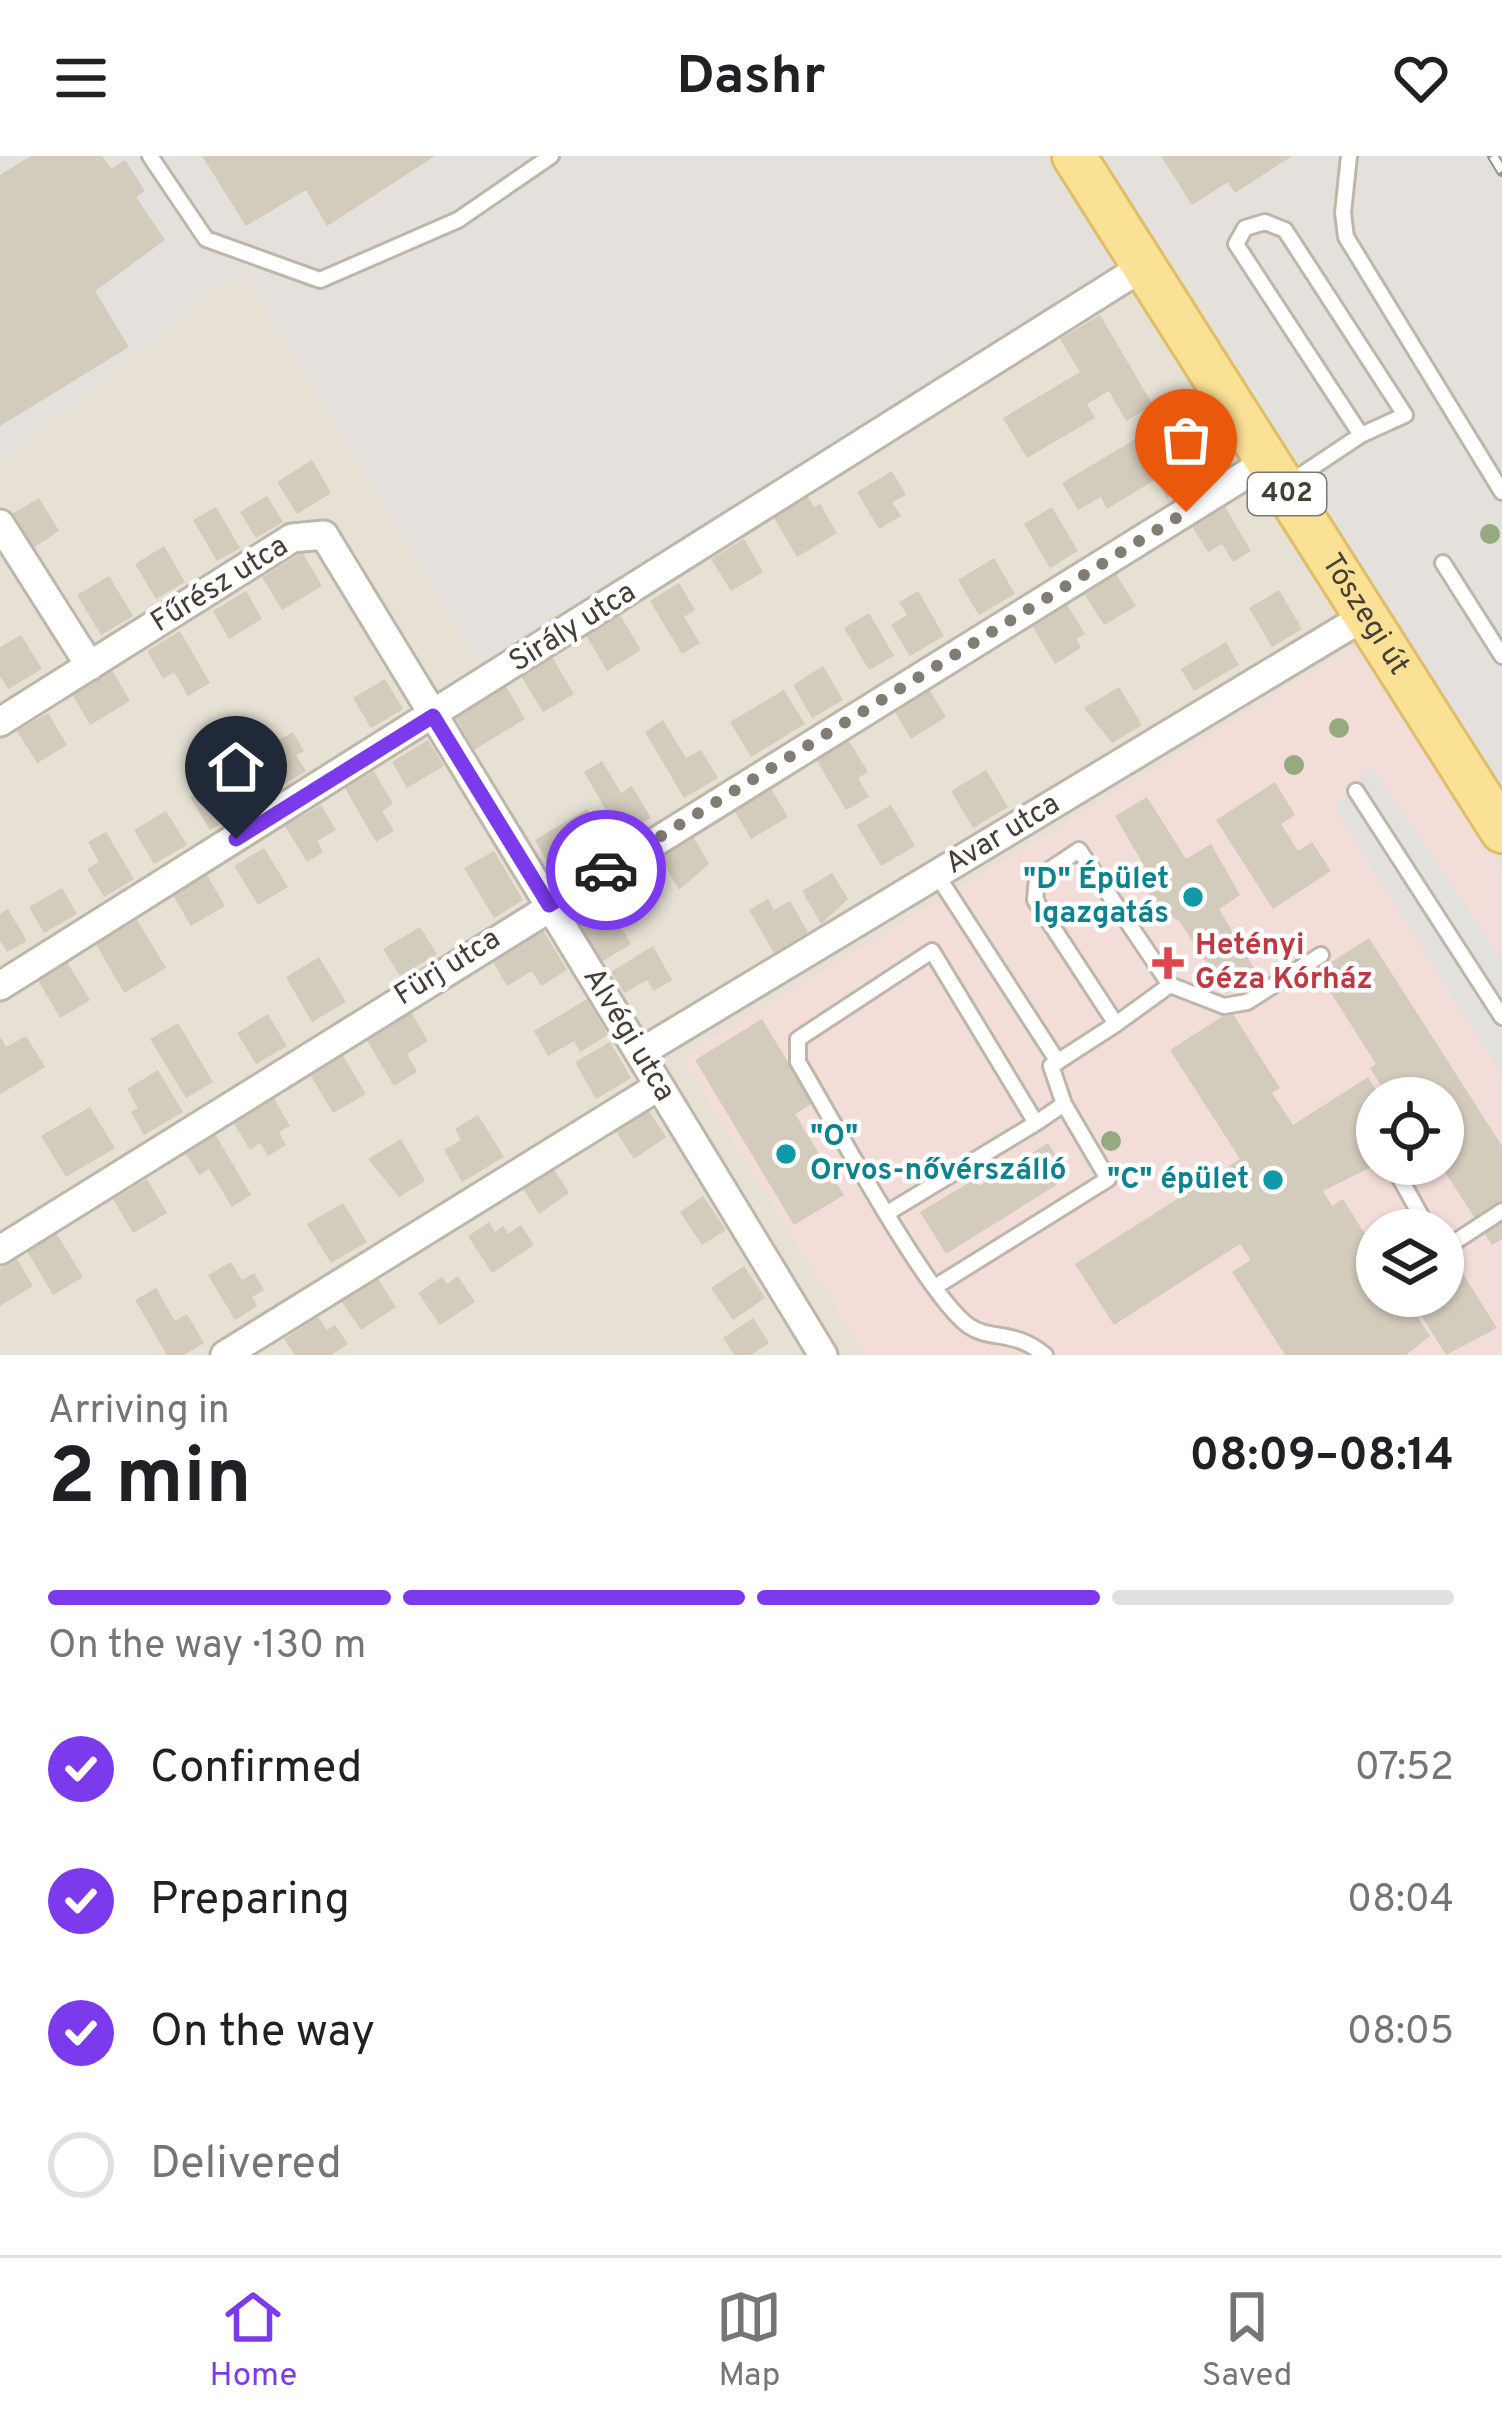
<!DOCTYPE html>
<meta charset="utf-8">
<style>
:root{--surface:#fff;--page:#f6f6f6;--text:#202124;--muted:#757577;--line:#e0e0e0;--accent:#7c3aed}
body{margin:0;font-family:Overpass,sans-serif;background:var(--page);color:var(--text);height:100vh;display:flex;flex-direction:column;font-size:45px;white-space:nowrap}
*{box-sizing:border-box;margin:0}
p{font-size:39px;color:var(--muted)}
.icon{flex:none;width:66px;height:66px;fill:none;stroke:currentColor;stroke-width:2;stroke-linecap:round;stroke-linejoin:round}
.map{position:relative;height:1199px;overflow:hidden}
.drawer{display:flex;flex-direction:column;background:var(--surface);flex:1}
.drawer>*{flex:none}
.controls{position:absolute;left:1356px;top:921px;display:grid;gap:24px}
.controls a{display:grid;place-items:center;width:108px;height:108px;border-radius:50%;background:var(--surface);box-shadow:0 3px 9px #0004;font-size:60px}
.pin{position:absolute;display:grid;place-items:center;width:102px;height:102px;color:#fff;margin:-123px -51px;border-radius:50% 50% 50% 0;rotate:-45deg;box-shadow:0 0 12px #0007}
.pin .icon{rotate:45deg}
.courier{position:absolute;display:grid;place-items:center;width:120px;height:120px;margin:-60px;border:9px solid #7c3aed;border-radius:50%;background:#fff;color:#222;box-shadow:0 3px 15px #0007}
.overview em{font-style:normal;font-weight:700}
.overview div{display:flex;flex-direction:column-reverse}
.overview{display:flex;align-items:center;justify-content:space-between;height:204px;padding:0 48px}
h1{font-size:78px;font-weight:700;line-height:90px}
.bar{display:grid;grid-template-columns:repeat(4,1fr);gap:18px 12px;align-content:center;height:144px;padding:0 48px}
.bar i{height:15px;border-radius:9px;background:var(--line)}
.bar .selected{background:var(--accent)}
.bar p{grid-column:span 4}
ol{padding:0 48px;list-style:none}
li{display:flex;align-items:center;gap:36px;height:132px}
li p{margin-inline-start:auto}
li .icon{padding:12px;border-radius:50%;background:var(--accent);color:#fff;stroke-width:4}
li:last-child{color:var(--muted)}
li i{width:66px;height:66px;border:6px solid var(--line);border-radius:50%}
header{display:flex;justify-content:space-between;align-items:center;height:156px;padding:0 48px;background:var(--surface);font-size:54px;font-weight:700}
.dock{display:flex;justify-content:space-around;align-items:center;height:168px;border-top:3px solid var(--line);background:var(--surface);font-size:33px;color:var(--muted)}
.dock a{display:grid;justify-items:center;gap:6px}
.dock .selected{color:var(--accent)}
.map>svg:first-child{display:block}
.residential{fill:#e6e1d4;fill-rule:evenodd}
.industrial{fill:#e4e0db}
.medical{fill:#f3ddd9;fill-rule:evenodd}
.parking{fill:#e3e1de}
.building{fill:#d3cbbc}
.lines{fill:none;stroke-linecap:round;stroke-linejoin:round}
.service-casing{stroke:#bdb7a9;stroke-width:20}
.minor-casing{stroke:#bdb7a9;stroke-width:33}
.primary-casing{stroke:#dfbe67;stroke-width:48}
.service{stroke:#fff;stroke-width:14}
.minor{stroke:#fff;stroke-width:27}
.primary{stroke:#fbe196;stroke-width:42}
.rail-casing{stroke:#959595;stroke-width:12}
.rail{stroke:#fff;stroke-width:8;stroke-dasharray:22;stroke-linecap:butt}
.tree{fill:#93ab7f}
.done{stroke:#827d73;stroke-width:12;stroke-dasharray:0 21.6}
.route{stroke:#7c3aed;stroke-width:15}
.culture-dot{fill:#0f9aa8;stroke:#fff;stroke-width:4.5}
.health-dot{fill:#e0444e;stroke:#fff;stroke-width:4.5}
.labels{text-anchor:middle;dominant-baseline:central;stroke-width:9;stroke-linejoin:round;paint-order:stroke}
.shield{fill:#fff;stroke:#7d7972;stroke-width:3}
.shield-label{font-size:27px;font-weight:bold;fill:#453f35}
.street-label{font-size:30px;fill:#453f35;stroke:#fff}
.culture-label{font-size:30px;font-weight:bold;fill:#0d838f;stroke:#fff;text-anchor:end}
.health-label{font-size:30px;font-weight:bold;fill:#be3a42;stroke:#fff;text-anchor:start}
</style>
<header><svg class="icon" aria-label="menu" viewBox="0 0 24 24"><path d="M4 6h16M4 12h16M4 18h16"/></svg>Dashr<svg class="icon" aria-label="heart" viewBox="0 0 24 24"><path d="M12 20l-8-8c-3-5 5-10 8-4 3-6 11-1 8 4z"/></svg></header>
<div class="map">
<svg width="1502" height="1199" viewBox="0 0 1502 1199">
<rect width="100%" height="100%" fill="#f2efe6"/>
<path class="residential" d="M1164 88 1502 642V1199H0V307L241 113 491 529ZM1377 942H1443V1008H1377ZM1377 1074H1443V1140H1377Z"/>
<path class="industrial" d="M0 0H1502V642L1164 88 491 529 241 114 0 307Z"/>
<path class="medical" d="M1359 487 1502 713V1199H865L681 901ZM1377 942H1443V1008H1377ZM1377 1074H1443V1140H1377Z"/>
<path class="parking" d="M1371 609 1502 803V920L1334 651Z"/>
<path class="building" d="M31 0H102L111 13 125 4 145 35 136 41 165 84 95 135 129 191 0 270V19Z
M202 0H435L327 70 306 34 246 70Z
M1161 0H1292L1235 37 1228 26 1192 49Z
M1100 159 1153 249 1126 265 1109 235 1087 248 1095 262 1027 302 1003 262 1080 216 1060 183Z
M1164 266 1199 324 1167 342 1156 323 1107 353 1101 341 1078 354 1062 327Z
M312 304 331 337 297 358 277 326Z
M892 315 906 339 892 346 901 360 879 373 857 336Z
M267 340 283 366 256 382 240 356Z
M807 340 814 351 820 348 837 377 797 401 773 360Z
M39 342 59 375 33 392 12 358Z
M1224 349 1251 395 1233 406 1222 388 1208 396 1191 369Z
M216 351 240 392 217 405 193 364Z
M1052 351 1078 395 1050 412 1024 368Z
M744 383 763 416 731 435 711 403Z
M164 390 185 426 156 443 135 408Z
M302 396 322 430 282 454 262 421Z
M994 402 1015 438 979 459 958 424Z
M1114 415 1136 450 1104 469 1082 434Z
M109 420 133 460 101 479 77 439Z
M679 427 695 454 684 461 700 487 682 498 650 445Z
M1279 434 1302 473 1272 491 1249 452Z
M246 435 262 463 229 483 213 455Z
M918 435 944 480 910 500 891 469 907 459 899 446Z
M1065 445 1085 478 1076 483 1081 492 1055 508 1030 466Z
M869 457 894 500 869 514 844 472Z
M620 459 641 494 607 515 586 479Z
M180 475 210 527 188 540 174 516 163 523 147 495Z
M21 479 42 513 8 533 0 520V491Z
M1226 486 1239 509 1194 535 1181 513Z
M552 501 574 538 543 556 521 520Z
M823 510 843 544 812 562 793 529Z
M112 514 130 545 90 569 72 538Z
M385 523 403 553 371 572 353 542Z
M926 528 946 561 911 583 891 549Z
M506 530 525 563 474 594 455 561Z
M1119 531 1142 569 1112 587 1084 552Z
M784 534 805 568 751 601 730 566Z
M48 557 67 589 37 607 17 575Z
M663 564 686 602 701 594 718 622 684 642 645 576Z
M293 576 304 595 296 599 306 615 276 633 256 598Z
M848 583 868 616 858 622 869 641 846 654 816 603Z
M428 584 444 610 407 632 392 606Z
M602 605 621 637 632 630 651 662 621 680 584 616Z
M238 612 258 646 210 674 190 641Z
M986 614 1008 651 973 672 951 635Z
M374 615 393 648 382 655 394 675 376 686 345 632Z
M1275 626 1295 659 1281 668 1298 695 1312 686 1331 715 1273 753 1216 664Z
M769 629 788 661 751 683 732 651Z
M1147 641 1186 703 1211 688 1240 739 1219 753 1258 819 1226 838 1180 766 1149 743V718L1115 660Z
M321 649 336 674 317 685 323 696 307 706 285 670Z
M891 649 915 690 881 710 857 669Z
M587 653 608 688 555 719 535 684Z
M166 655 187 689 154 708 134 674Z
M106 676 134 723 104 741 87 713 99 706 88 686Z
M692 678 709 708 679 734 658 698Z
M264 692 288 731 258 749 234 710Z
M494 695 523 744 494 762 464 712Z
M630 717 646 744 616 763 631 788 601 806 570 753Z
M832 717 848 743 821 768 802 735Z
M207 719 225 750 191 770 173 739Z
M62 732 77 758 44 777 29 751Z
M768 743 774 754 790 745 808 776 774 797 749 754Z
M8 753 27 785 7 796 0 784V758Z
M137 764 166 812 124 837 96 788Z
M420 771 437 798 400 820 383 793Z
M543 774 567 814 541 830 532 815 507 830 492 804Z
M1369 782 1502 990V1083L1492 1089 1440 1008 1443 942H1389L1370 912 1376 908 1317 815Z
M653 790 672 824 654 835 647 824 624 837 611 816Z
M319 801 346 846 312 866 286 821Z
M67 806 90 844 60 862 38 824Z
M587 843 608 879 580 896 574 885 548 900 534 875Z
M1231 855 1280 932 1272 937 1293 969 1368 921 1381 942H1377V1008L1323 1035 1332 1050 1343 1043 1377 1097V1140H1404L1430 1180 1406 1199H1285L1232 1116 1251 1104 1240 1088 1114 1169 1075 1108 1240 1003 1170 894Z
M411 856 428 885 407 898 417 916 394 930 366 883Z
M268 858 287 890 256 908 237 877Z
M762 863 813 947 795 958 844 1039 794 1069 695 904Z
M178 867 213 926 186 942 150 883Z
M0 880 6 891 26 880 45 911 0 938Z
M610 886 631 922 596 943 575 906Z
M342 898 366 938 333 957 309 917Z
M158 914 183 956 144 979 131 956 138 952 127 933Z
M272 939 290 970 279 976 286 989 268 1000 260 987 250 994 232 964Z
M645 949 666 981 634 1003 613 971Z
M90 951 115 992 66 1021 41 980Z
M478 959 504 1001 462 1026 444 994 461 984 455 973Z
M215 978 251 1039 232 1051 209 1013 199 1019 185 996Z
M401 983 425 1025 399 1041 368 1003Z
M1048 987 1069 1021 946 1098 920 1056 975 1023 979 1030Z
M551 1009 569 1037 539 1058 521 1029Z
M147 1023 167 1057 133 1077 113 1043Z
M703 1040 726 1074 702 1089 680 1056Z
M343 1047 367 1086 331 1107 307 1068Z
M489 1066 495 1076 503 1070 508 1078 521 1069 534 1089 492 1117 468 1080Z
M56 1077 83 1121 53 1139 27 1095Z
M17 1103 33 1130 0 1150V1113Z
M231 1106 242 1124 254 1117 264 1134 252 1141 257 1150 235 1164 208 1119Z
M744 1110 765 1142 733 1164 711 1132Z
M1463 1118 1497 1172 1446 1199 1414 1148 1427 1140H1443V1130Z
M376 1120 396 1151 361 1174 340 1143Z
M458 1120 475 1146 440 1169 418 1137 442 1121 447 1128Z
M156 1132 175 1165 187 1158 204 1187 184 1199H167L135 1144Z
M318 1161 327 1174 335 1169 348 1188 331 1199H295L284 1183Z
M753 1162 769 1187 751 1199H734L723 1182Z"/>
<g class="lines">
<defs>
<path id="service" d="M150 0 206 83 320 124 458 64 551 0
M1349 0 1343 57 1346 81 1502 336
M1286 329 1361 279 1405 259 1285 74 1265 66 1245 72 1236 88 1361 279
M1443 407 1502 500
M1356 635 1502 861
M937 719 1058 906
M1116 868 1170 829
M1064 948 1051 910 1116 868 1035 744 1037 722 1079 694 1170 829 1224 850 1247 846 1321 799
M1392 1008 1429 1074
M1427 1008 1428 1010
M889 1056 1036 967 932 795 798 883V906C830 959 927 1141 969 1170 991 1185 1013 1173 1045 1199
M1443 1086 1450 1089 1502 1055
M935 1131 1108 1023 1064 948 1036 967"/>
<path id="minor" d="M0 368 90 510
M0 566 292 382 324 379 823 1199
M0 830 1144 110
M640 897 1365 460
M0 1094 1266 306
M225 1199 659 930"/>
<g id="primary">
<path id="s1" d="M1074 0 1502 675"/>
</g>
</defs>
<use href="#service" class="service-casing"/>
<use href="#minor" class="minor-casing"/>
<use href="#primary" class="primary-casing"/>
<use href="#service" class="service"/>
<use href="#minor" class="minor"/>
<use href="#primary" class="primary"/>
<defs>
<path id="rail" d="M1493 0 1502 15"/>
</defs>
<use href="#rail" class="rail-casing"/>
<use href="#rail" class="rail"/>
</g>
<g class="tree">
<circle cx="1490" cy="378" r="10"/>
<circle cx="1339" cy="572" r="10"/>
<circle cx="1294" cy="609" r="10"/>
<circle cx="1111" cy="985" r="10"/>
</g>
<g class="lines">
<path class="done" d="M606 714 1186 356"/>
<path class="route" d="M236 683 433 560 549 749 606 714"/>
</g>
<g class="culture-dot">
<circle cx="1193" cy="741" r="12"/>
<circle cx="786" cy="998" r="12"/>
<circle cx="1273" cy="1024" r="12"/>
</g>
<path class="health-dot" d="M1162 789h12v12h12v12h-12v12h-12v-12h-12v-12h12z"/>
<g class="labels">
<rect class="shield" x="1248" y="317" width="78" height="42" rx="9"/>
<g class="shield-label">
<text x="1287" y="338">402</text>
</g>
<g class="street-label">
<text transform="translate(220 429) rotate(-32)">Fűrész utca</text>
<text stroke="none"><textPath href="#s1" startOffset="543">Tószegi út</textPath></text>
<text transform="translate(573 472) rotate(-32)">Sirály utca</text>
<text transform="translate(1003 679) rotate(-31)">Avar utca</text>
<text transform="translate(448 812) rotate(-32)">Fürj utca</text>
<text transform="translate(628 879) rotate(59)">Alvégi utca</text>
</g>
<g class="culture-label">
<text x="1169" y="724">"D" Épület<tspan x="1169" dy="34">Igazgatás</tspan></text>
<text x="810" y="981" text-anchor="start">"O"<tspan x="810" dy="34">Orvos-nővérszálló</tspan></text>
<text x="1249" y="1024">"C" épület</text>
</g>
<g class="health-label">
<text x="1195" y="790">Hetényi<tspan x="1195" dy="34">Géza Kórház</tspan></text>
</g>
</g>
</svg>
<div class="controls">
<a><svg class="icon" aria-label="locate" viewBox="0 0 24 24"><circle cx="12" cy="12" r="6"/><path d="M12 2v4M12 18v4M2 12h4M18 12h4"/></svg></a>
<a><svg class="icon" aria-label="layers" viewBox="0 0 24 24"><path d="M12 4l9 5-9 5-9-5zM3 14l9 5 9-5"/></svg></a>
</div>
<div class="pin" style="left:1186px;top:356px;background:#ea580c"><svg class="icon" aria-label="bag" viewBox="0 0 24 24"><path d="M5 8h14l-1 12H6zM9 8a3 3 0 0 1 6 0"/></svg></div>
<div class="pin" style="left:236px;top:683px;background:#1f2937"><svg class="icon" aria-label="home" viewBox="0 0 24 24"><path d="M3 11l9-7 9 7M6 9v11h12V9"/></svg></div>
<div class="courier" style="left:606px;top:714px"><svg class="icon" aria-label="car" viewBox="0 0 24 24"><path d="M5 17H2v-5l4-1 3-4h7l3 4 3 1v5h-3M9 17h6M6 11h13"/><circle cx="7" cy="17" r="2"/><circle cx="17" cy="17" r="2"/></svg></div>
</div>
<section class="drawer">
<div class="overview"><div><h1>2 min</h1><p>Arriving in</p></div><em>08:09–08:14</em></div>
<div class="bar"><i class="selected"></i><i class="selected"></i><i class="selected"></i><i></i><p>On the way · 130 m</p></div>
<ol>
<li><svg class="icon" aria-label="check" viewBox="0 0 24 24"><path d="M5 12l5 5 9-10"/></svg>Confirmed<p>07:52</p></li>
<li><svg class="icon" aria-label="check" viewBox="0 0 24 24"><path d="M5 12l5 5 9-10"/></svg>Preparing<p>08:04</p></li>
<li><svg class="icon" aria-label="check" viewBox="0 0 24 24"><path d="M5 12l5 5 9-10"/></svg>On the way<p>08:05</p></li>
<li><i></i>Delivered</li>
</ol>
</section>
<nav class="dock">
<a class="selected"><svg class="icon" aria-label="home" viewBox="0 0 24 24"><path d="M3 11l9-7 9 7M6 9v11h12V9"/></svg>Home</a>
<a><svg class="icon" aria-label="map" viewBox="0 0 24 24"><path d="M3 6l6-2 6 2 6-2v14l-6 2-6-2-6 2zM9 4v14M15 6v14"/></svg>Map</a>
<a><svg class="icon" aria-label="saved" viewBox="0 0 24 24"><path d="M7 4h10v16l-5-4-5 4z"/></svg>Saved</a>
</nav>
